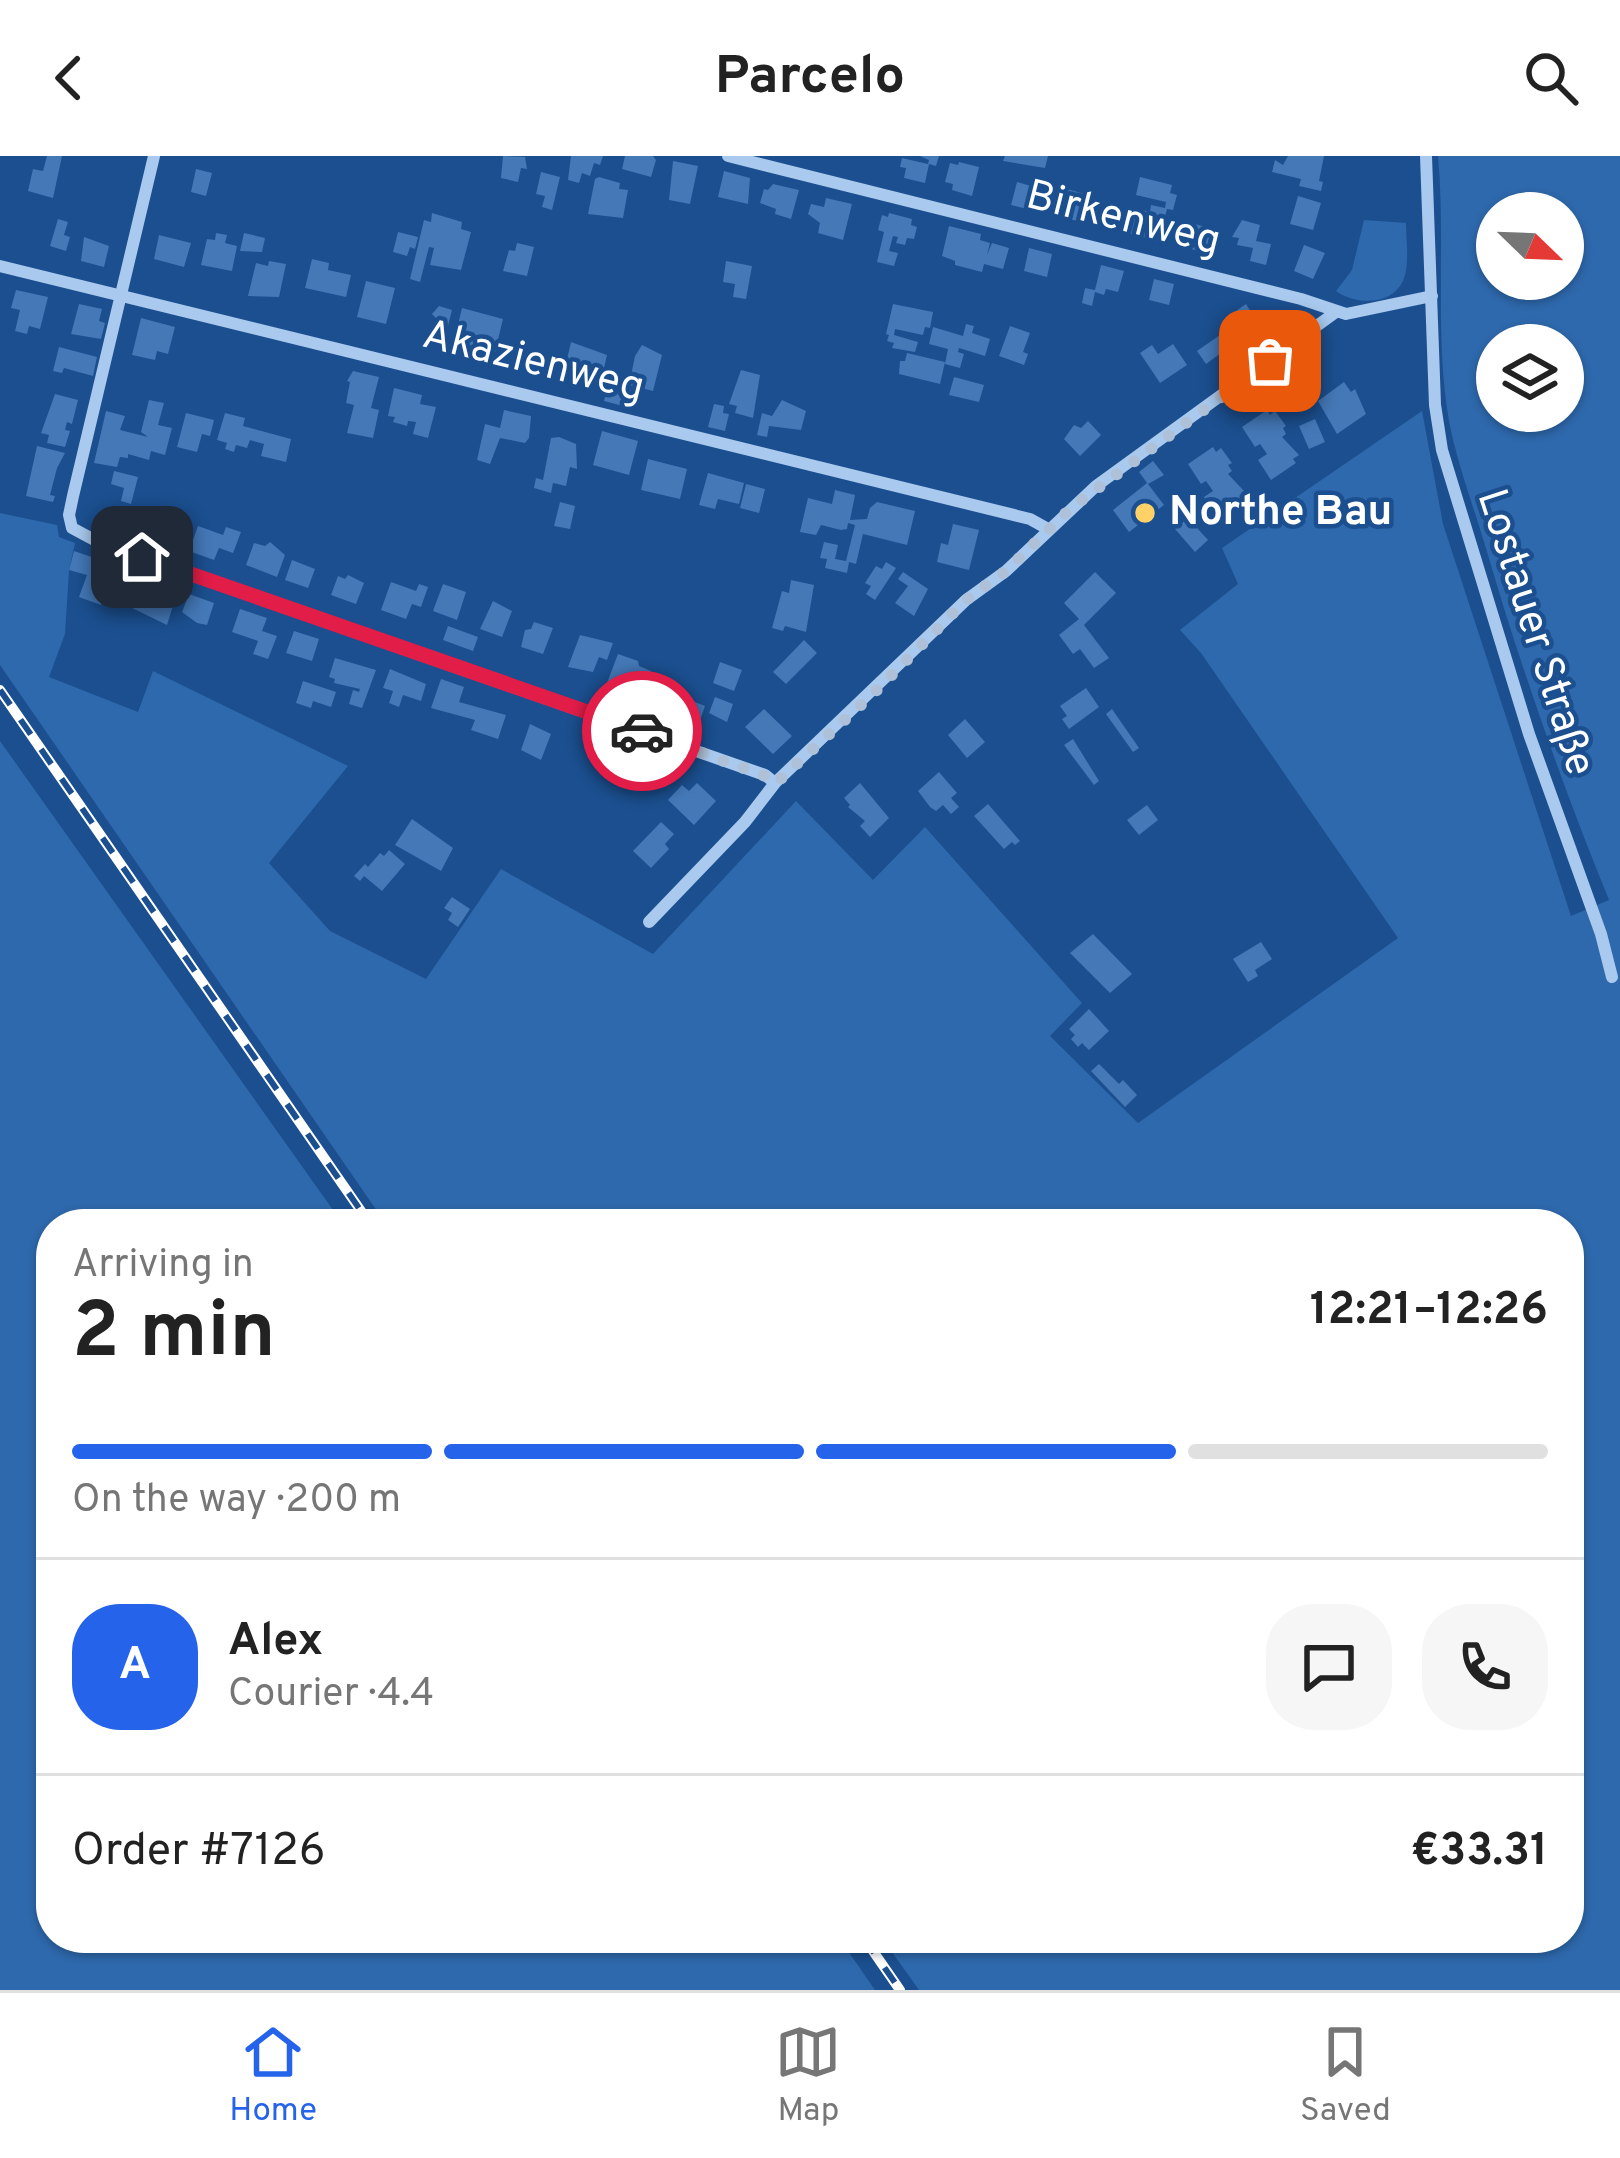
<!DOCTYPE html>
<meta charset="utf-8">
<style>
:root{--surface:#fff;--page:#f6f6f6;--text:#222;--muted:#767676;--line:#e0e0e0;--accent:#2563eb}
body{margin:0;font-family:Overpass,sans-serif;background:var(--page);color:var(--text);height:100vh;display:flex;flex-direction:column;font-size:45px;white-space:nowrap}
*{box-sizing:border-box;margin:0}
p{font-size:39px;color:var(--muted)}
.icon{flex:none;width:66px;height:66px;fill:none;stroke:currentColor;stroke-width:2;stroke-linecap:round;stroke-linejoin:round}
.map{position:relative;flex:1;overflow:hidden}
.details{position:absolute;left:36px;top:1053px;width:1548px;height:744px;display:flex;flex-direction:column;background:var(--surface);border-radius:48px;box-shadow:0 3px 9px #0004}
.details>*{flex:none}
.needle{width:78px;rotate:113deg}
.controls{position:absolute;left:1476px;top:36px;display:grid;gap:24px}
.controls a{display:grid;place-items:center;width:108px;height:108px;border-radius:50%;background:var(--surface);box-shadow:0 3px 9px #0004;font-size:60px}
.pin{position:absolute;display:grid;place-items:center;width:102px;height:102px;color:#fff;margin:-51px;border-radius:24px;box-shadow:0 6px 18px #0006}
.courier{position:absolute;display:grid;place-items:center;width:120px;height:120px;margin:-60px;border:9px solid #e11d48;border-radius:50%;background:#fff;color:#222;box-shadow:0 3px 15px #0007}
.overview em{font-style:normal;font-weight:700}
.overview div{display:flex;flex-direction:column-reverse}
.overview{display:flex;align-items:center;justify-content:space-between;height:204px;padding:0 36px}
h1{font-size:78px;font-weight:700;line-height:90px}
.bar{display:grid;grid-template-columns:repeat(4,1fr);gap:18px 12px;align-content:center;height:144px;padding:0 36px}
.bar i{height:15px;border-radius:9px;background:var(--line)}
.bar .current{background:var(--accent)}
.bar p{grid-column:span 4}
.line{display:flex;align-items:center;gap:30px;padding:0 36px;border-top:3px solid var(--line)}
.line div{flex:1}
.round{display:grid;place-items:center;flex:none;width:126px;height:126px;border-radius:48px;background:var(--page)}
header{display:flex;justify-content:space-between;align-items:center;height:156px;padding:0 36px;background:var(--surface);font-size:54px;font-weight:700}
.dock{display:flex;justify-content:space-around;align-items:center;height:168px;border-top:3px solid var(--line);background:var(--surface);font-size:33px;color:var(--muted)}
.dock a{display:grid;justify-items:center;gap:6px}
.dock .current{color:var(--accent)}
.map>svg:first-child{display:block}
.green{fill:#2e69ad;fill-rule:evenodd}
.building{fill:#4478b7}
.lines{fill:none;stroke-linecap:round;stroke-linejoin:round}
.minor{stroke:#a9c9ee;stroke-width:12}
.rail-casing{stroke:#fff;stroke-width:10}
.rail{stroke:#1b4f8f;stroke-width:6;stroke-dasharray:18;stroke-linecap:butt}
.done{stroke:#afc1d8;stroke-width:12;stroke-dasharray:0 21.6}
.route{stroke:#e11d48;stroke-width:15}
.poi-dot{fill:#ffd166;stroke:#1b4f8f;stroke-width:4.5}
.labels{text-anchor:middle;dominant-baseline:central;stroke-width:9;stroke-linejoin:round;paint-order:stroke}
.street-label{font-size:42px;fill:#fff;stroke:#1b4f8f}
.poi-label{font-size:42px;font-weight:bold;fill:#fff;stroke:#1b4f8f;text-anchor:start}
</style>
<header><svg class="icon" aria-label="back" viewBox="0 0 24 24"><path d="M15 5l-7 7 7 7"/></svg>Parcelo<svg class="icon" aria-label="search" viewBox="0 0 24 24"><circle cx="10" cy="10" r="6"/><path d="M15 15l6 6"/></svg></header>
<div class="map">
<svg width="1620" height="1834" viewBox="0 0 1620 1834">
<rect width="100%" height="100%" fill="#1b4f8f"/>
<path class="green" d="M1438 0H1620V1834H919L882 1782H1569V1068H386L0 509V357L57 369 59 381 75 387 69 414 65 478 49 521 138 556 153 515 348 610 269 707 330 775 426 823 501 713 653 798 796 645 873 724 925 671 1082 847 1050 880 1138 967 1398 782 1201 497 1180 474 1238 428 1222 392 1422 255 1443 368 1571 760 1609 744C1562 629 1520 509 1485 389 1473 349 1457 307 1449 265 1434 178 1446 88 1438 0ZM1497 57H1563V123H1497ZM1497 189H1563V255H1497Z
M1364 64 1406 67C1406 85 1410 108 1403 125 1391 150 1355 149 1336 135L1352 114Z
M0 585 343 1068H51V1782H839L875 1834H0Z"/>
<path class="building" d="M47 0H62L53 42 28 35 33 13 43 15Z
M503 0 525 1 527 13 521 12 518 26 501 22Z
M571 0H603L600 9 594 7 590 20 582 17 579 27 568 24Z
M625 0H653L656 4 651 21 622 13Z
M920 0H939L936 10 929 8 925 27 904 22 906 12 900 11 902 2 928 8 929 4Z
M1005 0H1048L1045 12 1003 5Z
M1288 0H1324L1319 25 1323 26 1321 35 1299 30 1301 23 1272 16 1275 4 1283 9Z
M673 5 698 10 690 48 669 44Z
M959 6 979 11 972 40 952 34 953 28 945 26 950 7 958 9Z
M196 13 212 17 206 40 191 36Z
M724 15 750 22 748 48 718 41Z
M541 16 560 21 552 54 542 51 545 40 536 38Z
M599 21 620 27 619 33 628 34 623 62 588 58 595 23Z
M1140 21 1172 29 1170 37 1177 39 1173 54 1167 53 1159 85 1123 76 1130 51 1150 56 1151 49 1165 52 1166 46 1136 39Z
M1033 22 1042 25 1035 55 1011 49 1017 26 1031 30Z
M773 28 799 34 791 63 775 58 776 53 760 47 764 33 768 34Z
M1063 32 1085 38 1078 65 1056 60 1059 50 1051 48 1054 36 1061 38Z
M1298 40 1321 47 1313 74 1290 68Z
M826 42 852 48 843 84 818 77 820 67 808 58 811 48 824 51Z
M432 57 462 66 461 73 471 76 461 114 430 109 434 92 429 91 420 126 410 123 424 64 431 66Z
M889 57 912 63 911 69 917 71 914 83 907 82 905 89 896 87 898 81 893 80 889 95 898 97 894 110 877 106 884 76 878 74 882 59 888 61Z
M58 63 68 66 64 79 70 81 66 95 50 90Z
M1242 64 1260 69 1256 85 1271 88 1266 109 1250 105 1253 92 1237 89 1239 82 1232 81Z
M1184 65 1213 73 1207 97 1183 91 1187 74 1182 73Z
M949 70 981 78 980 84 990 87 987 99 992 87 1009 92 1003 113 984 108 982 116 955 109V105L942 100Z
M398 76 418 81 415 93 410 91 407 100 393 96Z
M216 77 227 79 225 87 237 90 232 115 201 109 207 83 215 84Z
M244 77 265 82 262 96 240 95Z
M159 79 191 87 184 111 154 103Z
M84 81 109 90 104 111 81 105Z
M517 87 534 91 527 120 503 115 509 94 515 95Z
M1304 89 1325 97 1313 123 1294 115Z
M1029 92 1052 98 1047 121 1024 115Z
M312 103 329 107 328 114 351 119 346 141 305 132Z
M269 105 286 108 279 141 248 140 256 107 268 110Z
M726 105 752 110 746 143 733 141 735 128 723 126Z
M1101 109 1124 115 1118 136 1106 133 1104 139 1095 136 1092 150 1082 147 1085 132 1095 134Z
M1154 123 1174 128 1169 149 1149 144Z
M366 125 395 132 386 168 357 161Z
M16 134 48 141 40 173 29 170 27 178 15 175 20 154 11 152Z
M79 148 102 153 99 165 105 167 101 183 71 178Z
M893 148 933 156 930 172 925 171 923 179 895 173 894 179 918 186 915 196 892 192 894 187 887 185 889 179 886 178Z
M1246 148 1257 166 1253 169 1256 173 1241 183 1226 162Z
M439 150 452 154 445 181 434 178 437 163 432 158Z
M462 152 503 163 495 196 454 185Z
M141 162 175 171 168 198 157 195 155 204 132 199Z
M966 168 974 170 972 177 990 183 985 200 959 192 958 196 964 198 960 212 945 208 948 193 929 188 933 171 963 180Z
M1010 170 1030 177 1023 196 1028 198 1024 209 999 200Z
M1220 179 1228 192 1206 208 1197 195Z
M571 186 607 199 602 221 565 212Z
M1173 188 1187 209 1160 227 1140 197 1152 189 1158 198Z
M642 189 662 199 653 235 629 229 635 200Z
M59 191 97 201 93 220 64 212 62 217 53 215Z
M907 197 945 206 940 228 899 218 900 205H905Z
M741 214 760 219 753 262 735 257 737 250 729 248Z
M353 215 379 221 371 252 379 254 373 282 347 277 354 249 346 247 350 226 347 225Z
M954 221 984 229 979 246 949 239Z
M1344 226 1351 236 1355 233 1366 258 1337 278 1318 245Z
M608 228 631 234 627 251 604 245Z
M394 232 422 239 420 248 436 251 428 282 413 278 416 266 408 265 407 270 393 266 395 261 388 260Z
M55 238 78 244 72 268 67 266 65 274 70 275 65 291 47 287 49 279 41 277Z
M149 244 164 247 158 269 172 272 165 299 151 295 149 304 128 298V302L120 301 117 311 94 307 106 255 125 260 120 274 148 281 141 276Z
M782 244 806 255 801 274 769 270 767 281 757 279 762 257 772 260Z
M714 248 724 250 723 257 729 258 725 275 708 271Z
M504 254 531 260 529 282 525 287 500 282 490 308 477 304 485 268 500 272Z
M1267 254 1270 259 1275 255 1286 270 1283 272 1286 278 1282 281 1299 299 1293 303 1296 307 1271 324 1258 304 1267 298 1260 288 1255 291 1242 271Z
M186 257 214 264 210 280 202 278 197 296 177 291Z
M225 257 245 262 243 270 291 283 286 306 261 300 264 288 250 284 247 292 236 289 234 296 225 293 227 287 217 284Z
M1315 263 1325 286 1309 293 1299 270Z
M1088 265 1101 279 1080 300 1064 283 1074 269 1081 272Z
M602 275 638 285 629 319 593 309Z
M559 281 576 288 577 313 570 311 566 330 553 327 551 337 534 332 536 322 543 324 551 282Z
M37 290 65 297 57 312 50 339 55 340 53 346 26 340Z
M1213 291 1216 296 1221 292 1232 307 1228 309 1232 315 1228 318 1245 336 1239 340 1242 344 1217 361 1204 341 1213 335 1206 325 1201 328 1188 308Z
M648 303 687 313 680 343 641 334Z
M1153 305 1164 319 1148 328 1164 349 1129 376 1113 354 1147 327 1139 316Z
M114 315 138 321 131 348 121 345 124 332 111 328Z
M708 317 744 327 739 348 718 343 715 353 699 349Z
M746 328 765 333 759 357 740 352Z
M835 334 855 339 850 364 867 363 870 352 877 346 915 355 907 389 863 378 856 408 849 406 847 417 825 412 827 403 820 402 824 386 838 389 835 403 846 405 855 369 848 367 847 373 841 374 821 369 816 379 800 376 808 342 832 348Z
M560 346 575 350 570 373 554 370Z
M151 357 174 365 167 387 144 379Z
M1188 362 1208 384 1195 396 1175 373Z
M953 368 979 374 969 414 937 406 941 387 948 389Z
M198 370 223 379 226 371 241 376 233 397 219 392 214 404 189 395Z
M270 386 285 399 277 421 246 409 254 387 265 390Z
M74 395 115 409 101 449 79 441 87 419 69 414Z
M292 404 315 413 308 432 285 424Z
M886 406 896 412 875 444 866 438 871 430 865 427 876 410 882 413Z
M903 416 928 433 914 460 895 447 908 430 898 423Z
M1095 416 1116 437 1084 469 1109 502 1094 512 1080 493 1073 498 1059 479 1079 463 1064 447Z
M348 419 364 427 356 448 331 439 338 420 345 423Z
M791 424 814 429 806 476 785 470 783 475 772 472 782 435 789 437Z
M136 426 176 440 167 469 128 450Z
M391 426 416 435 419 428 428 431 421 451 412 448 406 463 381 454Z
M443 428 466 436 457 464 433 455Z
M189 438 214 447 207 469 197 467 182 456Z
M493 445 512 455 502 481 480 473Z
M240 453 267 462 262 475 277 480 268 503 253 498 258 485 232 476Z
M534 466 553 472 543 498 521 491 525 474 531 473Z
M448 470 478 481 473 495 443 484Z
M294 475 319 483 312 505 286 497Z
M580 479 613 487 607 504 599 501 593 516 568 511Z
M804 484 817 497 786 528 773 516Z
M618 498 638 505 639 510 651 515 642 540 607 527Z
M335 502 376 514 362 552 349 548 353 534 359 536 360 533 334 527 335 523 329 521Z
M720 506 742 514 734 535 713 527Z
M390 513 426 528 421 545 403 539 399 551 389 547 393 535 383 532Z
M657 519 674 525 661 560 645 554Z
M441 523 464 531 459 546 506 559 498 583 471 574 475 564 431 552Z
M303 525 336 536 331 551 313 545 311 552 296 547Z
M1086 532 1099 551 1069 573 1062 563 1067 560 1060 550Z
M715 541 733 548 727 566 709 557Z
M685 542 705 550 697 573 677 565Z
M764 553 792 580 773 598 745 571Z
M1112 553 1139 592 1133 596 1106 558Z
M965 563 985 586 967 602 948 579Z
M530 568 551 578 541 604 521 594Z
M1073 583 1099 625 1094 629 1064 589Z
M629 594 662 606 654 628 621 616Z
M939 616 957 637 951 642 959 651 951 658 943 649 936 655 930 651 918 635Z
M697 627 716 645 694 669 668 644 682 629 689 635Z
M860 627 889 662 870 681 860 670 865 665 848 651 850 649 844 642Z
M988 648 1020 685 1015 689 1012 686 1004 693 974 660Z
M1147 649 1158 664 1139 679 1127 664Z
M412 663 453 692 441 715 395 689Z
M661 666 674 678 665 688 669 693 651 712 633 695Z
M389 694 405 708 382 735 364 720 360 725 354 720 365 708 368 711 380 697 384 700Z
M452 741 470 753 458 771 448 764 452 757 444 752Z
M1093 778 1132 818 1110 837 1070 797Z
M1261 786 1272 803 1255 814 1258 820 1248 826 1233 803Z
M1089 853 1109 875 1089 894 1082 887 1078 891 1071 883 1075 879 1069 873Z
M1099 908 1119 928 1123 924 1137 939 1125 951 1091 915Z"/>
<g class="lines">
<path class="minor" d="M154 0 73 340 69 359 72 372 100 387 765 619 775 627
M728 0 1301 143 1346 158 1432 140
M1426 0 1435 249 1442 294 1529 578 1601 778 1612 821
M0 110 1030 363 1048 373
M649 766 745 666 775 627 966 444 1006 415 1096 330 1336 156"/>
<defs>
<path id="rail" d="M0 534 370 1068
M864 1782 900 1834"/>
</defs>
<use href="#rail" class="rail-casing"/>
<use href="#rail" class="rail"/>
</g>
<g class="lines">
<path class="done" d="M642 575 765 620 776 627 873 538 966 444 1006 415 1071 352 1270 205"/>
<path class="route" d="M142 401 642 575"/>
</g>
<circle class="poi-dot" cx="1145" cy="357" r="12"/>
<g class="labels">
<g class="street-label">
<text transform="translate(1123 64) rotate(14)">Birkenweg</text>
<text transform="translate(533 207) rotate(14)">Akazienweg</text>
<text transform="translate(1534 477) rotate(72)">Lostauer Straße</text>
</g>
<g class="poi-label">
<text x="1169" y="357">Northe Bau</text>
</g>
</g>
</svg>
<div class="controls">
<a><svg class="needle" viewBox="-14 -14 28 28"><path d="M0-13l5 13h-10z" fill="#e53935"/><path d="M0 13l5-13h-10z" fill="#767676"/></svg></a>
<a><svg class="icon" aria-label="layers" viewBox="0 0 24 24"><path d="M12 4l9 5-9 5-9-5zM3 14l9 5 9-5"/></svg></a>
</div>
<div class="pin" style="left:1270px;top:205px;background:#ea580c"><svg class="icon" aria-label="bag" viewBox="0 0 24 24"><path d="M5 8h14l-1 12H6zM9 8a3 3 0 0 1 6 0"/></svg></div>
<div class="pin" style="left:142px;top:401px;background:#1f2937"><svg class="icon" aria-label="home" viewBox="0 0 24 24"><path d="M3 11l9-7 9 7M6 9v11h12V9"/></svg></div>
<div class="courier" style="left:642px;top:575px"><svg class="icon" aria-label="car" viewBox="0 0 24 24"><path d="M5 17H2v-5l4-1 3-4h7l3 4 3 1v5h-3M9 17h6M6 11h13"/><circle cx="7" cy="17" r="2"/><circle cx="17" cy="17" r="2"/></svg></div>
<section class="details">
<div class="overview"><div><h1>2 min</h1><p>Arriving in</p></div><em>12:21–12:26</em></div>
<div class="bar"><i class="current"></i><i class="current"></i><i class="current"></i><i></i><p>On the way · 200 m</p></div>
<div class="line" style="height:216px"><b class="round" style="background:var(--accent);color:#fff">A</b><div><b>Alex</b><p>Courier · 4.4</p></div><a class="round"><svg class="icon" aria-label="chat" viewBox="0 0 24 24"><path d="M4 5h16v11H9l-5 4z"/></svg></a><a class="round"><svg class="icon" aria-label="phone" viewBox="0 0 24 24"><path d="M5 4h4l2 5-3 2q2 4 5 5l2-3 5 2v4C11 20 4 13 5 4z"/></svg></a></div>
<div class="line" style="height:156px"><div>Order #7126</div><b>€33.31</b></div>
</section>
</div>
<nav class="dock">
<a class="current"><svg class="icon" aria-label="home" viewBox="0 0 24 24"><path d="M3 11l9-7 9 7M6 9v11h12V9"/></svg>Home</a>
<a><svg class="icon" aria-label="map" viewBox="0 0 24 24"><path d="M3 6l6-2 6 2 6-2v14l-6 2-6-2-6 2zM9 4v14M15 6v14"/></svg>Map</a>
<a><svg class="icon" aria-label="saved" viewBox="0 0 24 24"><path d="M7 4h10v16l-5-4-5 4z"/></svg>Saved</a>
</nav>
